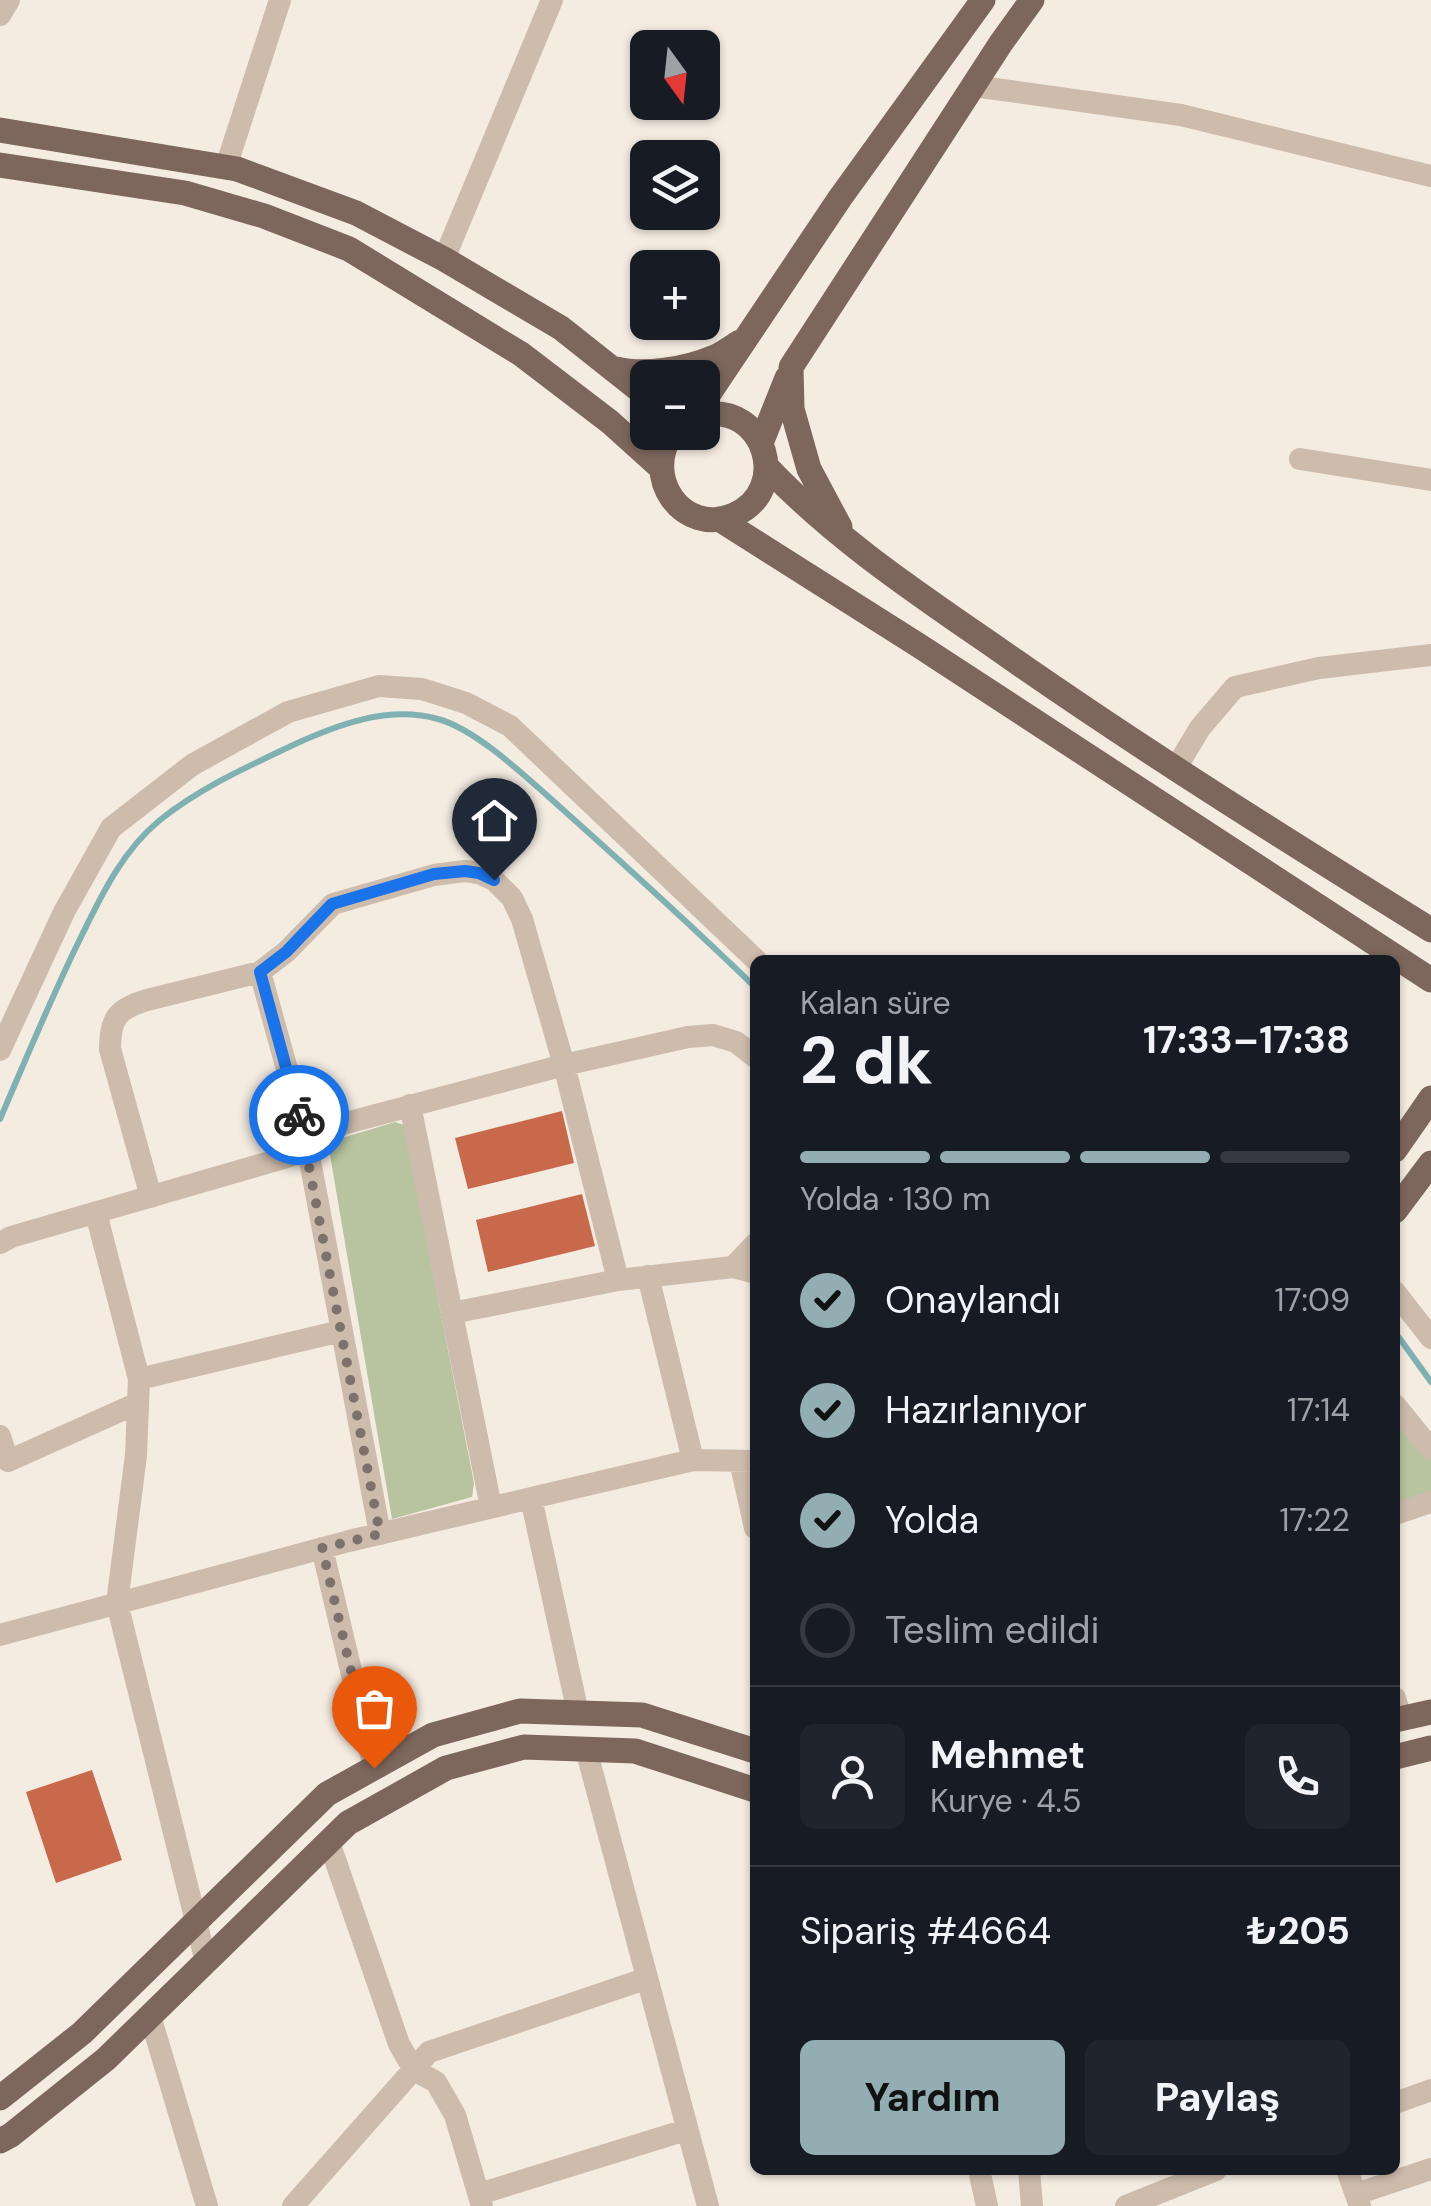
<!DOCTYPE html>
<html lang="tr">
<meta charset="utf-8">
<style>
:root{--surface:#171b24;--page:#20242c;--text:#f1f3f6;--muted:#9ea1a6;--line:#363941;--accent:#92aeb2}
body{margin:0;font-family:"DM Sans",sans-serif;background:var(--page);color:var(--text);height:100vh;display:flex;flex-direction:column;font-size:38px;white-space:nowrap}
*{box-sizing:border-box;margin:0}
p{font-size:32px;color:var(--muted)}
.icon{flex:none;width:55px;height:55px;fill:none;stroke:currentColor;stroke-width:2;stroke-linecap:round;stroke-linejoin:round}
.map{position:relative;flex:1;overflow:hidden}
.details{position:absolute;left:750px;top:955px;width:650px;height:1220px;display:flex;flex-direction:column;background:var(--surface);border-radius:15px;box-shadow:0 2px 8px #0004}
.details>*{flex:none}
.needle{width:65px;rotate:165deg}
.buttons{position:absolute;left:630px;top:30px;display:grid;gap:20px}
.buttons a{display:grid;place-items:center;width:90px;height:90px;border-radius:15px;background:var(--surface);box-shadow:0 2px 8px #0004;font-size:50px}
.pin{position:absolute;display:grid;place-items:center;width:85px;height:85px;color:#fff;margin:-102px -42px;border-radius:50% 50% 50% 0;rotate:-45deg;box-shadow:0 0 10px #0007}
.pin .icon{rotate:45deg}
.courier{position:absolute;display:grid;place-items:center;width:100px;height:100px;margin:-50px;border:8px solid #1a73e8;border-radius:50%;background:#fff;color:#222;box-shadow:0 2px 12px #0007}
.headline em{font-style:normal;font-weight:700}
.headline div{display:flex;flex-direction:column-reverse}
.headline{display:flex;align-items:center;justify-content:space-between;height:170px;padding:0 50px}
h1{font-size:65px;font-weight:700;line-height:75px}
.bar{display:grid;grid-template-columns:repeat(4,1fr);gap:15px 10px;align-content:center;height:120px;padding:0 50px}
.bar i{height:12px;border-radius:8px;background:var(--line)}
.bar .selected{background:var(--accent)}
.bar p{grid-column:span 4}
.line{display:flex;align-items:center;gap:25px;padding:0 50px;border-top:2px solid var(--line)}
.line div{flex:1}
.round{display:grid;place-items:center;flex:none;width:105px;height:105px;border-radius:15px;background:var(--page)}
ol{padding:0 50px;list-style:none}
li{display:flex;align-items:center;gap:30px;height:110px}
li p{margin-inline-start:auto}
li .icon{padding:10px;border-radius:50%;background:var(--accent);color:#111;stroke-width:4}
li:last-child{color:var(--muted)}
li i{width:55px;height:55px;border:5px solid var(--line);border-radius:50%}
.cta{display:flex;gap:20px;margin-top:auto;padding:20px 50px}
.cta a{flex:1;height:115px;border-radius:15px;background:var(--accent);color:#111;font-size:40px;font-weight:700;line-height:115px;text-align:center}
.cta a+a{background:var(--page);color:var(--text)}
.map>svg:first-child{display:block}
.green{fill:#b8c4a0}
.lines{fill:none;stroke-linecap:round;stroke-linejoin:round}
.stream{stroke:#7fb0b2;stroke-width:6}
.building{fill:#c8694b}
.minor{stroke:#cdbbac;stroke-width:22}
.major{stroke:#7d675c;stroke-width:25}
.done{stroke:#7c716b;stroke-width:10;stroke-dasharray:0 18}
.route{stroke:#1a73e8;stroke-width:12}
</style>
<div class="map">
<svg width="1431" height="2206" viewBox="0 0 1431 2206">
<rect width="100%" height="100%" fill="#f4ebe1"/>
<path class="green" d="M395 1122 404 1125 474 1483 472 1497 392 1519 329 1149 339 1139Z
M1395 1406 1431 1452V1497L1395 1511Z"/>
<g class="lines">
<path class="stream" d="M0 1119C26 1059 51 998 80 939 101 896 122 851 160 820 200 788 245 768 291 746 336 725 388 705 438 719 478 730 528 779 560 807 626 866 692 926 755 987
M1395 1332 1431 1382"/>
</g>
<path class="building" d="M562 1111 574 1163 468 1189 455 1138Z
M582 1194 595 1246 488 1272 476 1220Z
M92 1770 122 1860 56 1883 26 1792Z"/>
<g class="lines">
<path class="minor" d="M0 15 9 0
M974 86 1181 115 1431 176
M226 167 280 0
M444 259 552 0
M1300 459 1431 480
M1176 768 1200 728 1235 687 1319 668 1431 655
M260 972 305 1134 380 1534
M0 1050 64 912 111 828 192 765 288 712 379 686 422 689 466 703 510 726 756 960
M410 1105 491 1507
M305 1134 564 1065 688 1037 713 1035 736 1042 755 1057
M151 1197 110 1049C110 1017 118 1009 147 1000L260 972 286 952 333 904 434 875 465 871 479 873 494 880 512 898 522 919 564 1065 618 1280
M96 1213 139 1379 136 1455 117 1603 206 1962
M0 1243 11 1237 308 1151
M733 1267 755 1244
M648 1276 693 1460
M1395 1292 1431 1338
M452 1313 618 1280 733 1267 755 1273
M139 1379 341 1331
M1395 1405 1431 1449
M0 1436 8 1461 138 1403
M740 1461 755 1528
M531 1498 578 1713
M1395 1514 1431 1502
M322 1548 374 1768
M0 1635 349 1541 693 1460 755 1461
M1395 1698 1401 1718
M586 1749 708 2206
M329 1842 399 2044 414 2070 436 2082 455 2115 482 2206
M150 2016 207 2206
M1395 2103 1431 2090
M979 2170 987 2206
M1029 2170 1032 2206
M1347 2170 1360 2206
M479 2194 686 2130
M1356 2194 1431 2169
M293 2206 429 2052 645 1979
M1126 2206 1216 2170"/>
<path class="major" d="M0 130 237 169 356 213 444 259 561 328 648 397
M0 165 185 193 264 216 349 249 521 354 610 422 661 468
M617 369C644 376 686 369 712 358 722 355 731 347 740 342
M702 404 840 198 983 0
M673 432C641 476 682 537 734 515 792 490 765 402 702 415
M761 443 787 378
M766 466C834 538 917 593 998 649 1139 748 1285 839 1431 930
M719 519 918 645 1431 980
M840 527 809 469 792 409 791 367 1001 43 1032 0
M1395 1150 1431 1098
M1395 1211 1431 1163
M1395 1720 1431 1712
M1395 1757 1431 1748
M0 2098 82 2033 327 1794 433 1735 520 1711 642 1715 755 1751
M0 2141 11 2135 106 2059 348 1823 446 1768 524 1747 635 1751 755 1790"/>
</g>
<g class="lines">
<path class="done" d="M299 1115 380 1534 322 1548 374 1768"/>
<path class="route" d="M299 1115 260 972 286 952 332 904 434 874 465 871 479 873 494 880"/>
</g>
</svg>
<div class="buttons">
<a><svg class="needle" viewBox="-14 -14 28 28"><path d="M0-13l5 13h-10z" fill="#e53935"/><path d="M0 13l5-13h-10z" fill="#9ea1a6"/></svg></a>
<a><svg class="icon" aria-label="layers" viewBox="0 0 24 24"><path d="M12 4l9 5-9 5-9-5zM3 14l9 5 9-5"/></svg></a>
<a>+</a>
<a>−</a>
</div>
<div class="pin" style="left:374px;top:1768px;background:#ea580c"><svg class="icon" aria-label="bag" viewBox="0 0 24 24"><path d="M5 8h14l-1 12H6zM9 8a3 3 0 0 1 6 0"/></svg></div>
<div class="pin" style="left:494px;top:880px;background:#1f2937"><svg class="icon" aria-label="home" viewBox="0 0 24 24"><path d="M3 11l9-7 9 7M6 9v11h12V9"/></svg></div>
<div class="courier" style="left:299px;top:1115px"><svg class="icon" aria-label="bike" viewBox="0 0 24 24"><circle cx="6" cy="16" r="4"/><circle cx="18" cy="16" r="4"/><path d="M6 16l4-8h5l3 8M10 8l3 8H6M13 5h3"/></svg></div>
<section class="details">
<div class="headline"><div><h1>2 dk</h1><p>Kalan süre</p></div><em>17:33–17:38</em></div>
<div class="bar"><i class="selected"></i><i class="selected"></i><i class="selected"></i><i></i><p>Yolda · 130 m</p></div>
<ol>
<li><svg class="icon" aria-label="check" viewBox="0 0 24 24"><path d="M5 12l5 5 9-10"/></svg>Onaylandı<p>17:09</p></li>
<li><svg class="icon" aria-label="check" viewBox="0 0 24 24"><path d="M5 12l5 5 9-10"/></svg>Hazırlanıyor<p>17:14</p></li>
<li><svg class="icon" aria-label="check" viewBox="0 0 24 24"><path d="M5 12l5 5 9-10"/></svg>Yolda<p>17:22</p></li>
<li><i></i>Teslim edildi</li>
</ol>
<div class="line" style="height:180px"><a class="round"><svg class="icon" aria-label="person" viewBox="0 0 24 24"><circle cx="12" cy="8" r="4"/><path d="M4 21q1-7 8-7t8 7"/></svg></a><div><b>Mehmet</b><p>Kurye · 4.5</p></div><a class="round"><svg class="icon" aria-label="phone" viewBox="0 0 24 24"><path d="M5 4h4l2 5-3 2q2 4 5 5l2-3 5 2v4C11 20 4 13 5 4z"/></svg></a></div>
<div class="line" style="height:130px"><div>Sipariş #4664</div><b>₺205</b></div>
<div class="cta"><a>Yardım</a><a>Paylaş</a></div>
</section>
</div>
